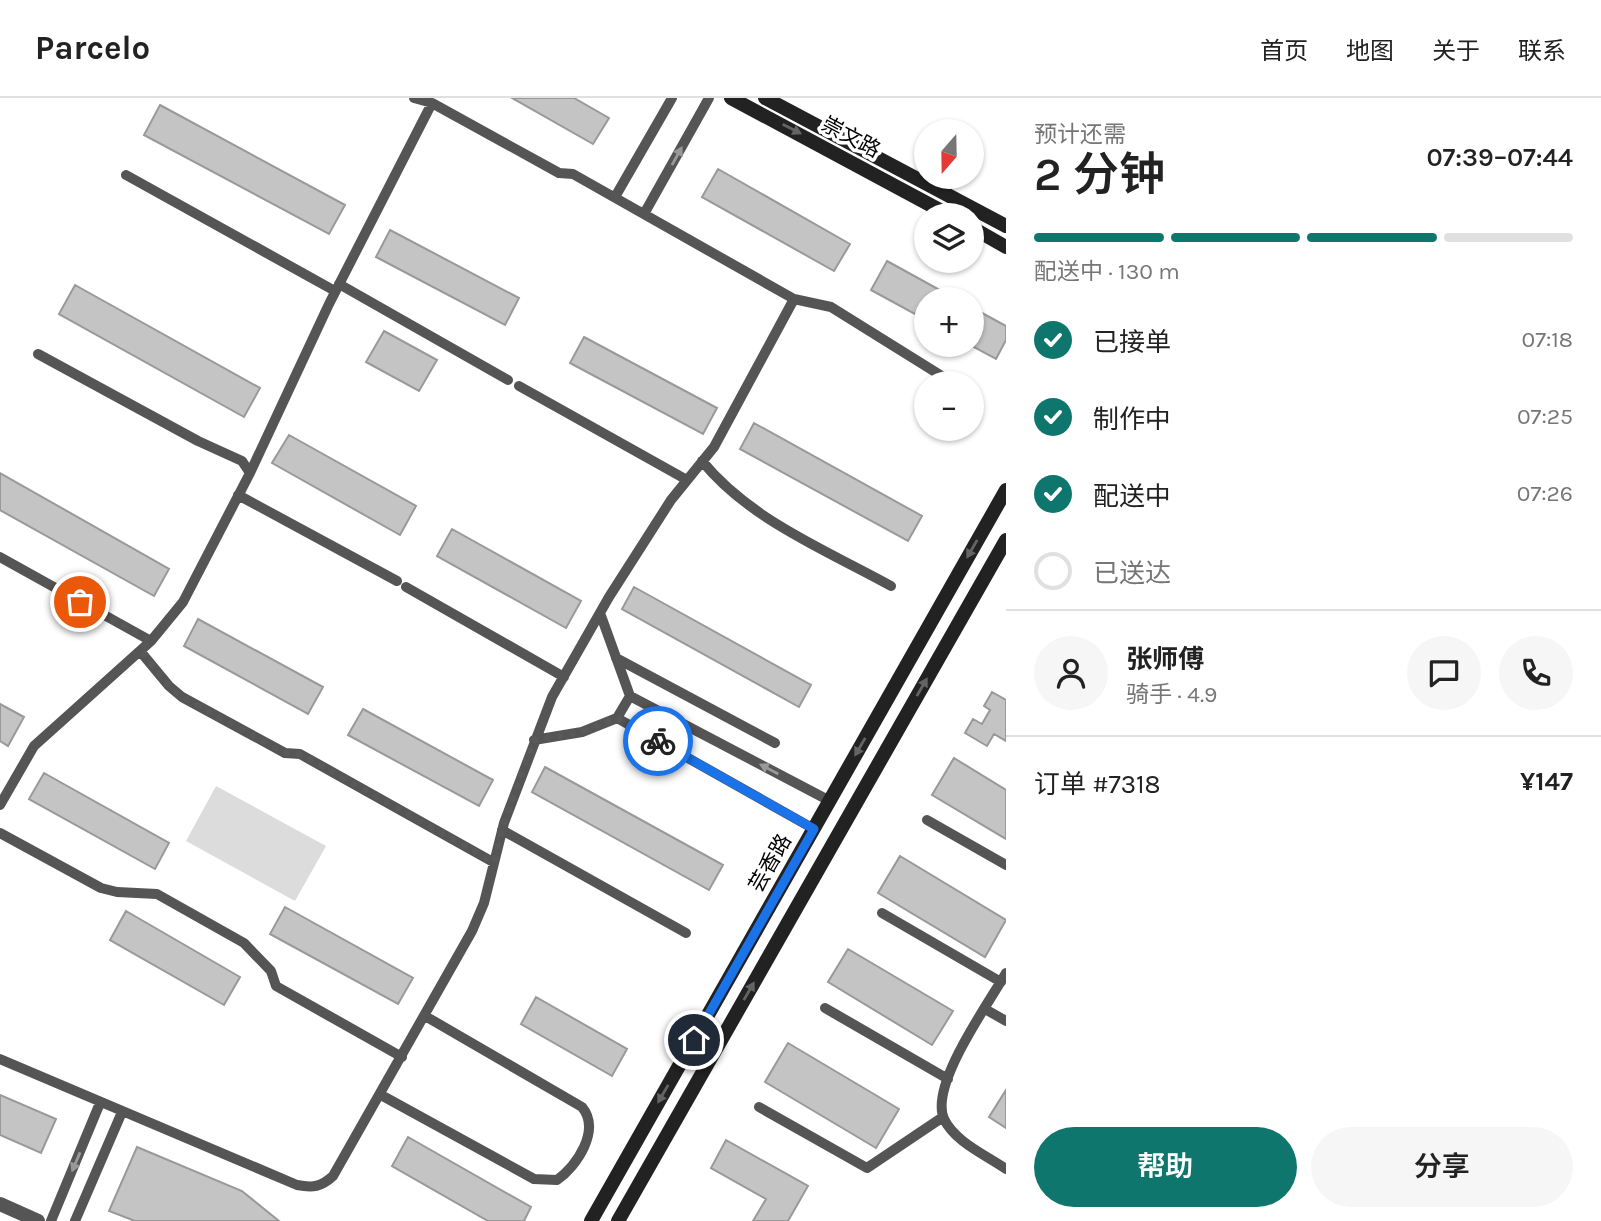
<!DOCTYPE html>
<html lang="zh">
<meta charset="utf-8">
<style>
:root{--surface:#fff;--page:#f6f6f6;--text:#222;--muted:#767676;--line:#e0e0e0;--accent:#0f766e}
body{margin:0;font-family:Karla,"Noto Sans SC",sans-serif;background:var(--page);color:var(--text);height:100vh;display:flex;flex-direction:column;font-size:26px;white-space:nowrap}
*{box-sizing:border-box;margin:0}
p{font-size:23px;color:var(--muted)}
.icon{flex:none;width:38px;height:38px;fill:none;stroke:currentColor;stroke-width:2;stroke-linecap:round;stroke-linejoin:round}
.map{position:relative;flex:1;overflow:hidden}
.details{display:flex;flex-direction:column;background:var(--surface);width:595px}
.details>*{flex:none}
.needle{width:46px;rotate:200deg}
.buttons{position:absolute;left:914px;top:21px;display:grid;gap:14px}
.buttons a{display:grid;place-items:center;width:70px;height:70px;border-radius:50%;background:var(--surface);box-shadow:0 2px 5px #0004;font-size:35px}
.pin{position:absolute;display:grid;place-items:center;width:60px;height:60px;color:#fff;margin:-30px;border:4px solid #fff;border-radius:50%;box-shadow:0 2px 7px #0007}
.courier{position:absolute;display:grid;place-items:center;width:70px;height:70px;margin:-35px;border:5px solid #1a73e8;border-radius:50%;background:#fff;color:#222;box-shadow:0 2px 9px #0007}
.summary em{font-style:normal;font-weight:600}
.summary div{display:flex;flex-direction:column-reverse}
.summary{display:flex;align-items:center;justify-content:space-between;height:119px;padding:0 28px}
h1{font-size:46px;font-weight:600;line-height:52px}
.bar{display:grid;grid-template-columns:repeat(4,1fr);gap:10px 7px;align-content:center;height:84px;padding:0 28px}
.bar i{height:9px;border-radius:5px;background:var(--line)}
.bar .selected{background:var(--accent)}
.bar p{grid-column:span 4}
.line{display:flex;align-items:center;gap:18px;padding:0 28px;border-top:2px solid var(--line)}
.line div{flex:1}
.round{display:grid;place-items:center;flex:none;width:74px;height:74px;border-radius:37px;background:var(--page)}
ol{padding:0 28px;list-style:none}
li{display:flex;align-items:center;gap:21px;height:77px}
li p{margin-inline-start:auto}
li .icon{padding:7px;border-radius:50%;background:var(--accent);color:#fff;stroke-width:4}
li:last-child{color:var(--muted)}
li i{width:38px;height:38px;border:4px solid var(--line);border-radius:50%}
.primary-button{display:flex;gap:14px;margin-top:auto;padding:14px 28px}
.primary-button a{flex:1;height:80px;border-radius:42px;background:var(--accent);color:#fff;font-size:28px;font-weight:600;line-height:80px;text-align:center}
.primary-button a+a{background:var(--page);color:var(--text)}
header{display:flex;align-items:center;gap:42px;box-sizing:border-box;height:98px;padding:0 35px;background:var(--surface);border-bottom:2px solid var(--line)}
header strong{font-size:33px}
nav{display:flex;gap:38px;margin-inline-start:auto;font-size:24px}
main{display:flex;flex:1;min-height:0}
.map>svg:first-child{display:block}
.green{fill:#dcdcdc}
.building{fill:#c4c4c4;stroke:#999;stroke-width:2}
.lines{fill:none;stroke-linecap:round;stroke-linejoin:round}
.lane{stroke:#555;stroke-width:10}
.street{stroke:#555;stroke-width:14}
.secondary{stroke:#222;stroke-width:14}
.oneway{fill:#646464}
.oneway2{fill:#999}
.done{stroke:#595959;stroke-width:7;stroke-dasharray:0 12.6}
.route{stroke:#1a73e8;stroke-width:9}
.labels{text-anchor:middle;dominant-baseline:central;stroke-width:7;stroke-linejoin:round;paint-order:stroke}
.street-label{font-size:21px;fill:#000;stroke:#fff}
</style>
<header>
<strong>Parcelo</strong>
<nav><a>首页</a><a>地图</a><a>关于</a><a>联系</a></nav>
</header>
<main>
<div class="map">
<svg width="1006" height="1123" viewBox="0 0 1006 1123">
<rect width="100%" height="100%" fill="#fff"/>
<path class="green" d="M216 688 326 748 295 803 186 743Z"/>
<path class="building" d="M512 0H574L609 20 593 46Z
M160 7 345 107 329 136 144 37Z
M718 71 850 146 834 173 702 99Z
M390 132 519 200 505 227 376 159Z
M887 163 956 201H926V222L871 192Z
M75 187 260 290 244 319 59 216Z
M971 209 1006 228V242L996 261 970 247Z
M384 233 437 262 419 293 366 264Z
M584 239 717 310 703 336 570 265Z
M754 325 922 418 908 443 740 351Z
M289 337 416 408 400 437 272 365Z
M0 375 169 471 154 498 0 412Z
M452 431 581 503 566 530 437 458Z
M634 489 811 587 799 609 622 511Z
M198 521 323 589 308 616 184 548Z
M992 594 1006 602V643L994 636 987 648 965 635 973 621 982 626 990 612 984 608Z
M0 606 24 619 8 648 0 643Z
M363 611 493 682 479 708 348 637Z
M954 660 1006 692V741L932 697Z
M545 669 723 767 709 792 532 694Z
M44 675 169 745 155 771 29 701Z
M900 758 1006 822 985 859 878 795Z
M285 809 413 880 398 906 270 836Z
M126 813 240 879 224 907 110 842Z
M848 851 953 913 932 947 828 884Z
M536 899 627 951 612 978 521 926Z
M788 945 899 1011 876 1050 765 984Z
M1006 992V1030L989 1019Z
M0 997 56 1021 41 1055 0 1037Z
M408 1039 531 1109 524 1123H488L392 1068Z
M726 1042 808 1088 788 1123H753L766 1101 711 1070Z
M137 1049 242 1093 279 1123H135L109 1113Z"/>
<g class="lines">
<path class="lane" d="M126 77 335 193
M615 99 672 0
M644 116 709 0
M339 186 508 282
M794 201 831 209 953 285
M38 256 198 343 242 363 250 375
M519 288 687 382
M971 296 976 298
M702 363C750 422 826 452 891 488
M238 397 397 483
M0 459 151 543
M406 489 564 579
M600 515 630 598 830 703
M140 553 169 588 182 599 285 655 300 656 493 764
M616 560 775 645
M617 620 630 598
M534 642 582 634 617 620 814 731
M0 707 34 648 151 543 183 504 250 375 329 206 432 5
M927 722 1006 767
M502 732 686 835
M0 735 101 790 117 794 157 796 244 845 271 873 276 888 402 959
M882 815 1001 884
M1006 875C989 905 929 987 944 1021 955 1044 986 1057 1006 1071
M825 910 948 981
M985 911 1006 923
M0 961 297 1087C313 1090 321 1089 333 1078L472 833 484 805 504 725 552 599 609 499 671 402 714 349 794 201 573 76 559 75 432 5 414 0
M381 997 534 1081 557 1082C577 1068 601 1032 582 1009L425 918
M759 1009 867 1070 943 1019
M51 1123 100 1005
M75 1123 122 1014"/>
<path class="street" d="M0 1106 38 1123"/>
<path class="secondary" d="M731 0 949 117
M765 0 1006 128
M971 129 1006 149
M591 1123 1006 392
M618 1123 1006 442"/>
</g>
<defs><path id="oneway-solid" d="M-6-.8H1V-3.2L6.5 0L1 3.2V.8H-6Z" transform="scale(1.75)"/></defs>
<g class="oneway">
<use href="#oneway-solid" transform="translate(792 31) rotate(27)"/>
<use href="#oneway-solid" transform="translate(972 451) rotate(120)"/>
<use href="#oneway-solid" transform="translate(922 589) rotate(-60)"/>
<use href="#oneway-solid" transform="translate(860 649) rotate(120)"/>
<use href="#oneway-solid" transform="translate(749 893) rotate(-60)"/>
<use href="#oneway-solid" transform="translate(663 996) rotate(120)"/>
</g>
<g class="oneway2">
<use href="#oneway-solid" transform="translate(677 58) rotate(-61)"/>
<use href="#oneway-solid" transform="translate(769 671) rotate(-152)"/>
<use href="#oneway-solid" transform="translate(76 1064) rotate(113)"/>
</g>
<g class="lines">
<path class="done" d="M80 504 151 543 140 552 169 588 182 599 285 655 300 656 494 764 504 725 534 642 582 634 617 620 658 643"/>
<path class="route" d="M658 643 814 731 694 942"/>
</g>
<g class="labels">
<g class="street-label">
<text transform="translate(851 39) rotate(28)">崇文路</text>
<text transform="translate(770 765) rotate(-60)">芸香路</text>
</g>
</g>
</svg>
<div class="buttons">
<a><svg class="needle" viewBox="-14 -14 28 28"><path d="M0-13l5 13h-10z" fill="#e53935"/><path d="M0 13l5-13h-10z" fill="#767676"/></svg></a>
<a><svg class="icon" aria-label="layers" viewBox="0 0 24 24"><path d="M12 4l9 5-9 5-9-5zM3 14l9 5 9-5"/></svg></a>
<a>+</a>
<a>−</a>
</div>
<div class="pin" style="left:80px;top:504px;background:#ea580c"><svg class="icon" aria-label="bag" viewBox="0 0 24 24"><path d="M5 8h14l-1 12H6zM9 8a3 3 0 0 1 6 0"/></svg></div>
<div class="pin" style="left:694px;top:942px;background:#1f2937"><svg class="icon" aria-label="home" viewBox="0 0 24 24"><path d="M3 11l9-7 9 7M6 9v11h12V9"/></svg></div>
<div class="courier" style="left:658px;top:643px"><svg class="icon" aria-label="bike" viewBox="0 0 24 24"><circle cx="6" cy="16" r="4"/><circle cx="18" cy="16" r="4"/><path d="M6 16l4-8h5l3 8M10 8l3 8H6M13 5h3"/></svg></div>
</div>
<section class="details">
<div class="summary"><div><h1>2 分钟</h1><p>预计还需</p></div><em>07:39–07:44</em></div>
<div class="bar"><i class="selected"></i><i class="selected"></i><i class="selected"></i><i></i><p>配送中 · 130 m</p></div>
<ol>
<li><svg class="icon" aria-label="check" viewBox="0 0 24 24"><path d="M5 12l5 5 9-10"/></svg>已接单<p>07:18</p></li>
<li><svg class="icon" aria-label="check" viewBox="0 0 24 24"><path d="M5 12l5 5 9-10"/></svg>制作中<p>07:25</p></li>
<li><svg class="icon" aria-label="check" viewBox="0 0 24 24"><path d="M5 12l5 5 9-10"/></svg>配送中<p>07:26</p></li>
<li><i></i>已送达</li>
</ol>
<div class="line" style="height:126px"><a class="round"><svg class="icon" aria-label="person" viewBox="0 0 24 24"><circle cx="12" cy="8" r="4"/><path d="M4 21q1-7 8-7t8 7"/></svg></a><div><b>张师傅</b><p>骑手 · 4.9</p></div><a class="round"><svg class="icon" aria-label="chat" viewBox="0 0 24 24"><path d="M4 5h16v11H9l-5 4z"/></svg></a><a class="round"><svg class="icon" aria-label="phone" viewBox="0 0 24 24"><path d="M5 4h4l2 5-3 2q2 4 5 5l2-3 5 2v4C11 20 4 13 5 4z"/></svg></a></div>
<div class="line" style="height:91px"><div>订单 #7318</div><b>¥147</b></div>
<div class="primary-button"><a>帮助</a><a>分享</a></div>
</section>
</main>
